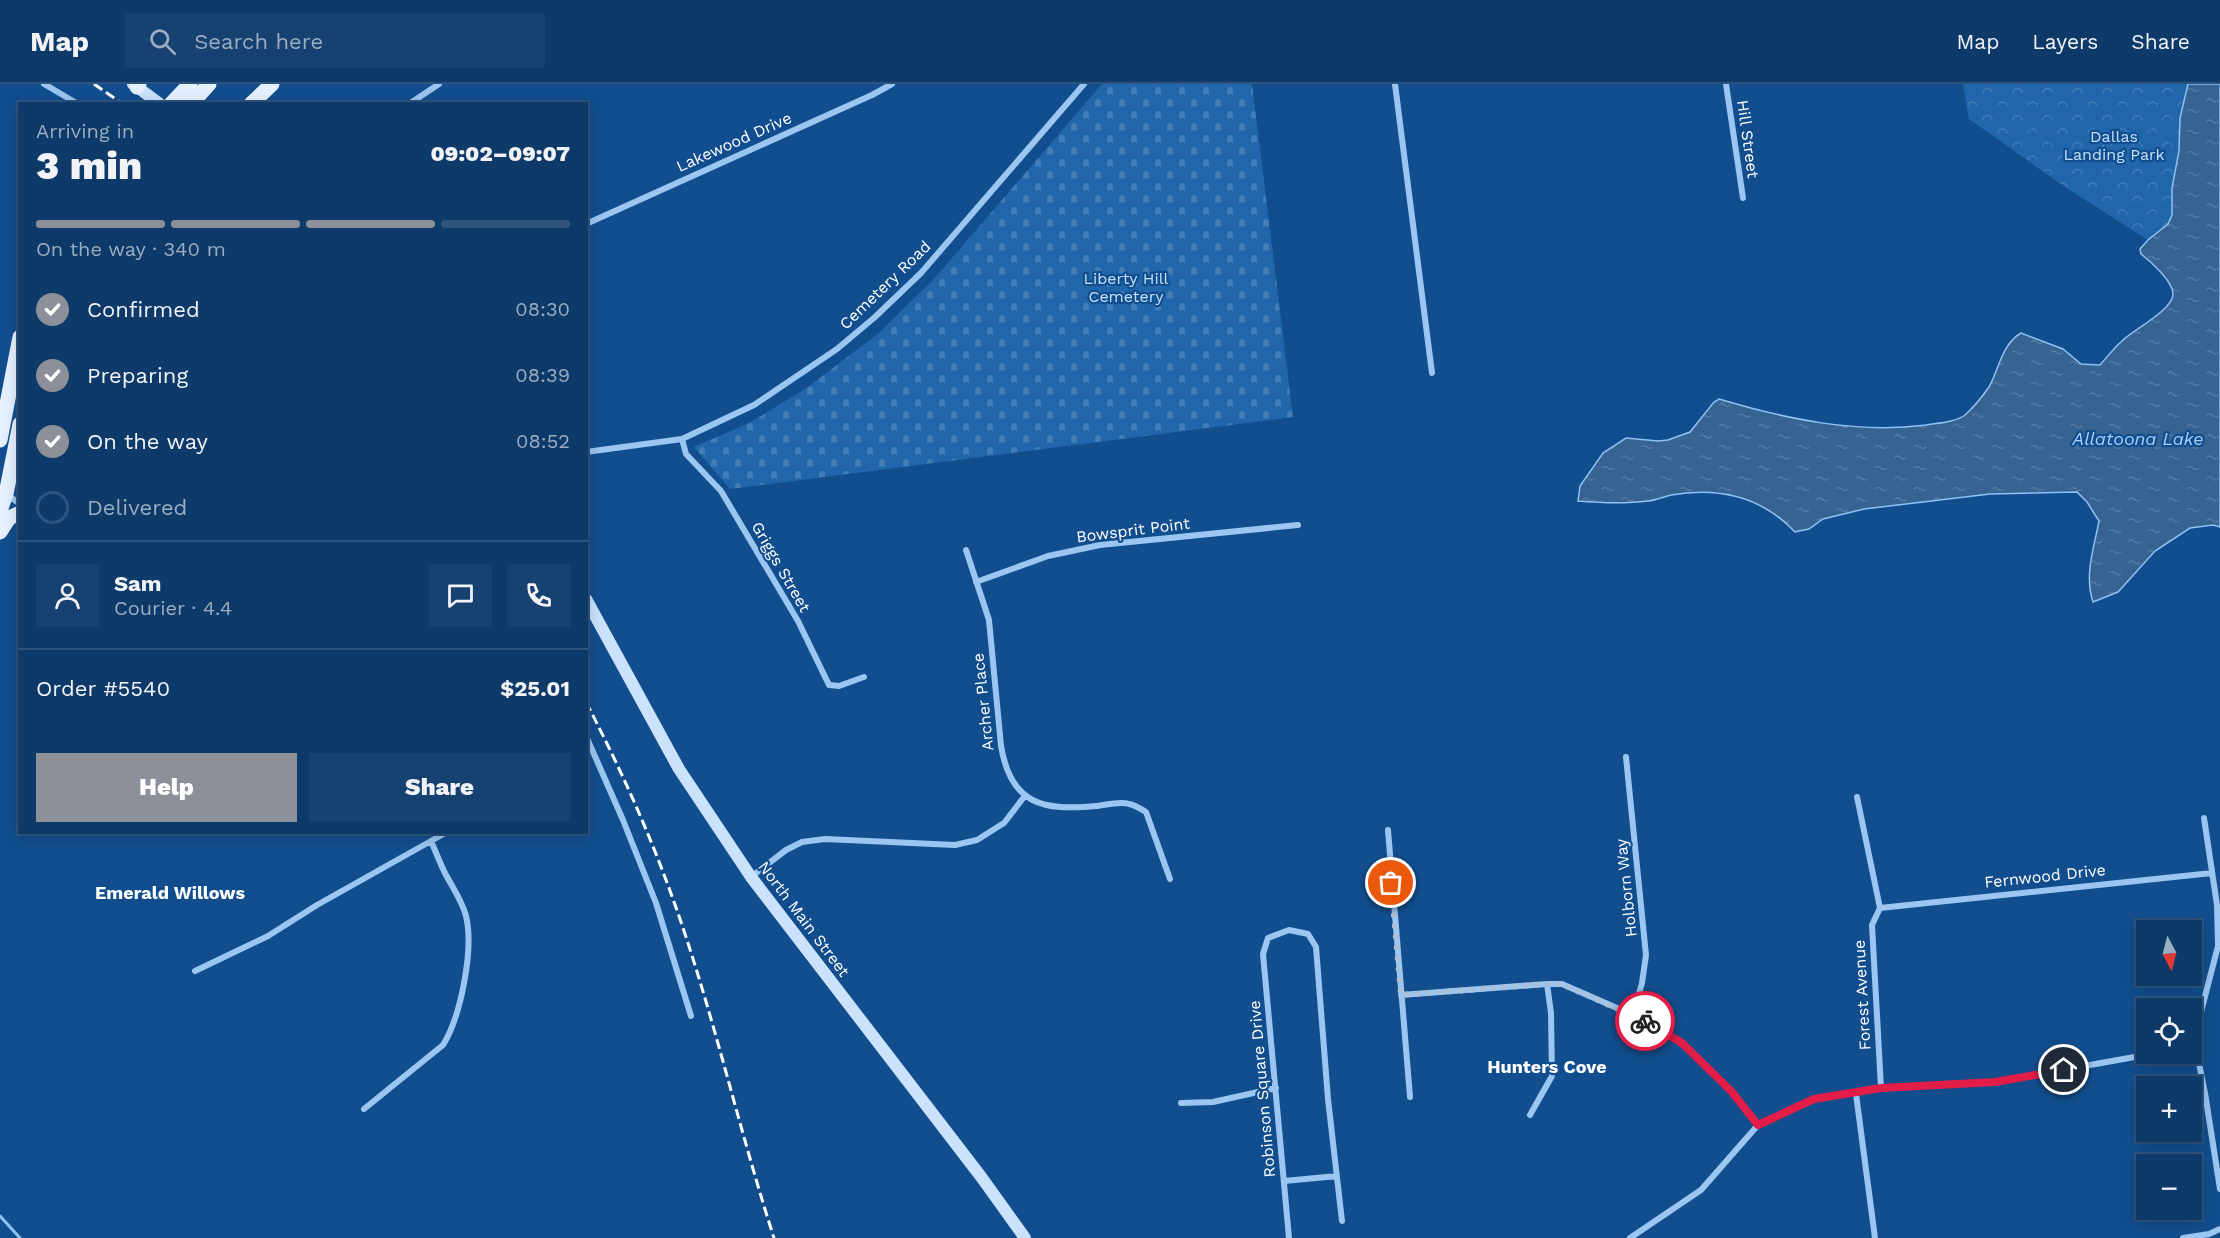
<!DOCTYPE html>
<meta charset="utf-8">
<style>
:root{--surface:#0e3a6a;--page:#174170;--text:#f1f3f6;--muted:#9badc1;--line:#2e547e;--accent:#8c9099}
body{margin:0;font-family:"Work Sans",sans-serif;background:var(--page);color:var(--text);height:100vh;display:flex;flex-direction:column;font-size:22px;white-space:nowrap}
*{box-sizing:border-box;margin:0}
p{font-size:20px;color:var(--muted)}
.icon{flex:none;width:33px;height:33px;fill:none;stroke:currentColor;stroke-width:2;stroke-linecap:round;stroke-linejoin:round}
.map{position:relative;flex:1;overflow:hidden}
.side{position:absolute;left:18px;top:18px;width:570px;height:732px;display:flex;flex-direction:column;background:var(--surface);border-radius:0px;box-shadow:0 3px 15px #0003,0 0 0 2px var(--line)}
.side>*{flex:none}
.needle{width:39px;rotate:173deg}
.tools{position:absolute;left:2136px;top:836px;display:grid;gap:12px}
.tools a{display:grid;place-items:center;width:66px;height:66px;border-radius:0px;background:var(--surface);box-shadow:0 3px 15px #0003,0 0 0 2px var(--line);font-size:30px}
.pin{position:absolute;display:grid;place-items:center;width:51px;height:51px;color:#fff;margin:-26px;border:3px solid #fff;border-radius:50%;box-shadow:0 2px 6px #0007}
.courier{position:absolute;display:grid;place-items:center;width:60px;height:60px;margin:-30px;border:4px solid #e11d48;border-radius:50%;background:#fff;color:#222;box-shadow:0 2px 8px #0007}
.headline em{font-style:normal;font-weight:800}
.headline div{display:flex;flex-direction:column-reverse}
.headline{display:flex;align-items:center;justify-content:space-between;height:102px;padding:0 18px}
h1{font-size:39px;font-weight:800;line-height:45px}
.bar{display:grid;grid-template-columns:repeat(4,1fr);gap:9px 6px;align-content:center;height:72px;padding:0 18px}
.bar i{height:8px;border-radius:4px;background:var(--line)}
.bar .selected{background:var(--accent)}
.bar p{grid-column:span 4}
.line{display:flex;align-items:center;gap:15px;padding:0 18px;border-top:2px solid var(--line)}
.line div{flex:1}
.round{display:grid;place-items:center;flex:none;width:63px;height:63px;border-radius:0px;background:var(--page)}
ol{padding:0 18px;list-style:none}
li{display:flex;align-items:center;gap:18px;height:66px}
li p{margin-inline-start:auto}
li .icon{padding:6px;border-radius:50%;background:var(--accent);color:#fff;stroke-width:4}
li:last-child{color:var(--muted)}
li i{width:33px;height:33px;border:3px solid var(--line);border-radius:50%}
.cta{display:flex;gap:12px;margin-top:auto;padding:12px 18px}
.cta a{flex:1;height:69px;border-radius:0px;background:var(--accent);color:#fff;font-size:24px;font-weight:800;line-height:69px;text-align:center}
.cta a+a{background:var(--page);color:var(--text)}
header{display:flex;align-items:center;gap:36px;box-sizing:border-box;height:84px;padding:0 30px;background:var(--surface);border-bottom:2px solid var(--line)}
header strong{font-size:28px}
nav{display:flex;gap:33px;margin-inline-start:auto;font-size:21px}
.search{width:420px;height:54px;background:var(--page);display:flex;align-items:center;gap:15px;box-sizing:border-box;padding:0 21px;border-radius:0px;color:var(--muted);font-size:22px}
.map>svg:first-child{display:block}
.cemetery{fill:url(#cemetery-stones)}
.park{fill:url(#park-crowns)}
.water{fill:url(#water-ripples);stroke:#8dc2f5;stroke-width:1.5}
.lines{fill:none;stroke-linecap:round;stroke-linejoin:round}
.stream{stroke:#8dc2f5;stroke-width:3}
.street{stroke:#9bc6f1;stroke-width:6}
.secondary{stroke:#cae2fc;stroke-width:12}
.primary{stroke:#e6f1ff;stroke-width:15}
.rail{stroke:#fff;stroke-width:3;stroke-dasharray:10 4.5;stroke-linecap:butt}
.done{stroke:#acc1d7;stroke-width:6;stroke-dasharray:0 10.8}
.route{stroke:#e11d48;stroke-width:8}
.labels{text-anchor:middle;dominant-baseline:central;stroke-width:4.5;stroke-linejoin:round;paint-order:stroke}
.park-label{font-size:16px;fill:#c2e0fd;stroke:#124e8e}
.street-label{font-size:16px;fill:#fff;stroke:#124e8e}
.water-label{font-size:18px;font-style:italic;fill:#a7d0f9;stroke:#124e8e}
.neighbourhood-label{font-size:18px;font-weight:bold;fill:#fff;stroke:#124e8e}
</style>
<header>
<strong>Map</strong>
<div class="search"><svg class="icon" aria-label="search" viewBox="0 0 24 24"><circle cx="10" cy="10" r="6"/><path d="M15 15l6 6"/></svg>Search here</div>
<nav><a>Map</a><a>Layers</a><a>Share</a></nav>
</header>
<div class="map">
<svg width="2220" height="1154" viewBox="0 0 2220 1154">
<defs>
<pattern id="cemetery-stones" width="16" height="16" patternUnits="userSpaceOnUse" patternTransform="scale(1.5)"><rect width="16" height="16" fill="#2166ab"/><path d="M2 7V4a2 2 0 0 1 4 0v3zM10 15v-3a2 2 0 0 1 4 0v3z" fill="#427db8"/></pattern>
<pattern id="park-crowns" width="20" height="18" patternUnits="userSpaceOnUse" patternTransform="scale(1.5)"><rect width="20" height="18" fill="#2166ab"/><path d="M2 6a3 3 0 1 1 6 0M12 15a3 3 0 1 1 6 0" fill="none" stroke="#427db8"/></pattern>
<pattern id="water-ripples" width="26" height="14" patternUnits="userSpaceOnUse" patternTransform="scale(1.5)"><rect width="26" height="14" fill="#376392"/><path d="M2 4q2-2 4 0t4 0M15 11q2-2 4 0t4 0" fill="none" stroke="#557aa2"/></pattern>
</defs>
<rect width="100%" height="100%" fill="#124e8e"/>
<path class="cemetery" d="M1102 0H1252L1293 333 730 405 694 363 751 338 808 303 880 248 933 196Z"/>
<path class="park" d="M1963 0H2216L2176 86 2172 104V131L2168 140 2148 156 2065 103 1969 35Z"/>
<path class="water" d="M2188 0H2220V443L2213 441 2190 444 2155 467 2118 508 2093 518C2084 491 2094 464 2099 437L2087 418 2077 408 1990 410 1864 425 1823 435 1809 445 1795 448C1761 412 1718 403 1671 411 1663 413 1656 416 1648 417 1625 420 1601 419 1578 417L1580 402 1603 369 1626 354 1658 357 1668 356 1690 348 1714 318 1719 315C1786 335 1856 350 1926 341 1938 339 1956 338 1965 331 1974 323 1982 313 1989 303 1999 285 2002 260 2021 249L2063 265 2081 280 2100 281C2107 273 2114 264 2122 257 2133 246 2173 226 2173 210 2173 197 2150 177 2141 170L2140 165 2148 156 2168 140 2172 131V104L2179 67 2180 34Z"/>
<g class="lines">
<path class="stream" d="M0 1132 20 1154"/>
<path class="street" d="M44 0 78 20
M1395 0 1432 289
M1726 0 1743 114
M409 20 439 0
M586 140 872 11 892 0
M682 355 686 370 721 407 798 537 829 601 839 602 864 593
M586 368 682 355 754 321 837 265 875 233 921 189 1084 0
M6 410 20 420
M966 466 989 536 1001 662C1011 721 1043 727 1097 722 1106 721 1120 717 1129 720 1135 721 1141 725 1146 728L1170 795
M976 498 1048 472 1100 461 1298 441
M586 652 623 736 656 819 691 932
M1626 673 1646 871 1642 899 1633 931
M1857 713 1880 824 1872 841 1881 1004
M2204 734 2217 821 2218 862 2194 955 2205 1009 2220 1105
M1388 746 1410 1013
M751 793 786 766 802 758 825 755 955 761 977 756 1004 739 1024 713
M1880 824 2212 789
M195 887 268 852 317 821 447 748
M1401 911 1547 900H1562L1633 931 1682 959 1731 1007 1758 1041
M1856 1010 1875 1154
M1181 1019 1213 1018 1276 1004
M364 1025 443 961C461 932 474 865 466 832 462 817 453 804 446 791 440 780 436 768 431 757
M1530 1031 1552 992 1551 929 1547 900
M1284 1097 1337 1092
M1289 1154 1263 870 1268 854 1289 846 1308 850 1316 863 1328 1015 1342 1137
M1630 1154 1701 1106 1758 1041 1814 1015 1881 1004 1995 998 2157 969
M2183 1154 2209 1150 2220 1145"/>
<path class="secondary" d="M133 0 160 20
M586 515 679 685 751 793 982 1094 1025 1154"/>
<path class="primary" d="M137 3 139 0
M171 20 190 0
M191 20 209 0
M251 20 272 0
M0 356 20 253
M0 427 6 410 20 340
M0 448 9 434 20 429"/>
<path class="rail" d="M94 0 123 20
M586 618C615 674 641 730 663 788 709 908 735 1033 774 1154"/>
</g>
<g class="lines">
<path class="done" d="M1391 799 1401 911 1547 900H1562L1645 937"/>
<path class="route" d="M1645 937 1682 959 1731 1007 1758 1041 1814 1015 1881 1004 1995 998 2064 986"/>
</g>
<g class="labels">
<g class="park-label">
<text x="2114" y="52">Dallas<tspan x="2114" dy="18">Landing Park</tspan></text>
<text x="1126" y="194">Liberty Hill<tspan x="1126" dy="18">Cemetery</tspan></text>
</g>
<g class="street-label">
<text transform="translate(1748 55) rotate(82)">Hill Street</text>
<text transform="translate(734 58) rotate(-24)">Lakewood Drive</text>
<text transform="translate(885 201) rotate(-44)">Cemetery Road</text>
<text transform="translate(1133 446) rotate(-7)">Bowsprit Point</text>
<text transform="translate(781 483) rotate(60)">Griggs Street</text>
<text transform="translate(983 618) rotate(-96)">Archer Place</text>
<text transform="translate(2045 792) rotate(-6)">Fernwood Drive</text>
<text transform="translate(1626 804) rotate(-96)">Holborn Way</text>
<text transform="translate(804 835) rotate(53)">North Main Street</text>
<text transform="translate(1862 911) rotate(-93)">Forest Avenue</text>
<text transform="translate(1262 1005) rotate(-95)">Robinson Square Drive</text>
</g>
<g class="water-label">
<text x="2138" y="354">Allatoona Lake</text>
</g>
<g class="neighbourhood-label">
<text x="170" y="808">Emerald Willows</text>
<text x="1547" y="982">Hunters Cove</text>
</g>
</g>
</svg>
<div class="tools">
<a><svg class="needle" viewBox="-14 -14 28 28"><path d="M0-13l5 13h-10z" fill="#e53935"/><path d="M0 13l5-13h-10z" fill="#9badc1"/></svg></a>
<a><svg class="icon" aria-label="locate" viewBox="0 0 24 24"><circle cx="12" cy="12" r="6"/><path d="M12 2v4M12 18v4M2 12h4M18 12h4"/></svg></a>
<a>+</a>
<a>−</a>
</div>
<div class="pin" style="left:1391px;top:799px;background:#ea580c"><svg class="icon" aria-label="bag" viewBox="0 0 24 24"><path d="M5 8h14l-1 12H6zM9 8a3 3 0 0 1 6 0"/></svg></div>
<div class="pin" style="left:2064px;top:986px;background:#1f2937"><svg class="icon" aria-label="home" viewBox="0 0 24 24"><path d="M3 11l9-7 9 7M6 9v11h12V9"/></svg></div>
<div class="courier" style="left:1645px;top:937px"><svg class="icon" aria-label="bike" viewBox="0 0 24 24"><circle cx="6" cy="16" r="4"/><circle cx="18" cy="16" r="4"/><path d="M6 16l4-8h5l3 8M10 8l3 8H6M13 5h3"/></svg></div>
<section class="side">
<div class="headline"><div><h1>3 min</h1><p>Arriving in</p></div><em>09:02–09:07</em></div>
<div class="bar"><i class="selected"></i><i class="selected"></i><i class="selected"></i><i></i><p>On the way · 340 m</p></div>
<ol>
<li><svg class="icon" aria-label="check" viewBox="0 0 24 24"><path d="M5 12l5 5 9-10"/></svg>Confirmed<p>08:30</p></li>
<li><svg class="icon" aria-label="check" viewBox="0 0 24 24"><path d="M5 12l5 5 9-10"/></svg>Preparing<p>08:39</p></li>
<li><svg class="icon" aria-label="check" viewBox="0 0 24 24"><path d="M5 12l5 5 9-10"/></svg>On the way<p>08:52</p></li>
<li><i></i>Delivered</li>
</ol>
<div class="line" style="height:108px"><a class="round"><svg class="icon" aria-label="person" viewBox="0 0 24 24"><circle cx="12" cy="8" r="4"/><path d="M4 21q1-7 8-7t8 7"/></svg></a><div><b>Sam</b><p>Courier · 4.4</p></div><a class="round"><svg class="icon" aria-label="chat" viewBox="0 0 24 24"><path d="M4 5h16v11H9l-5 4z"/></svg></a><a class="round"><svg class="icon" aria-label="phone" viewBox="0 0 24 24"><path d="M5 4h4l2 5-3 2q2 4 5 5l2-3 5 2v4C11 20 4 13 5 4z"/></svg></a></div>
<div class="line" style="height:78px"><div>Order #5540</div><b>$25.01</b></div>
<div class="cta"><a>Help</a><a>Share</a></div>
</section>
</div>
